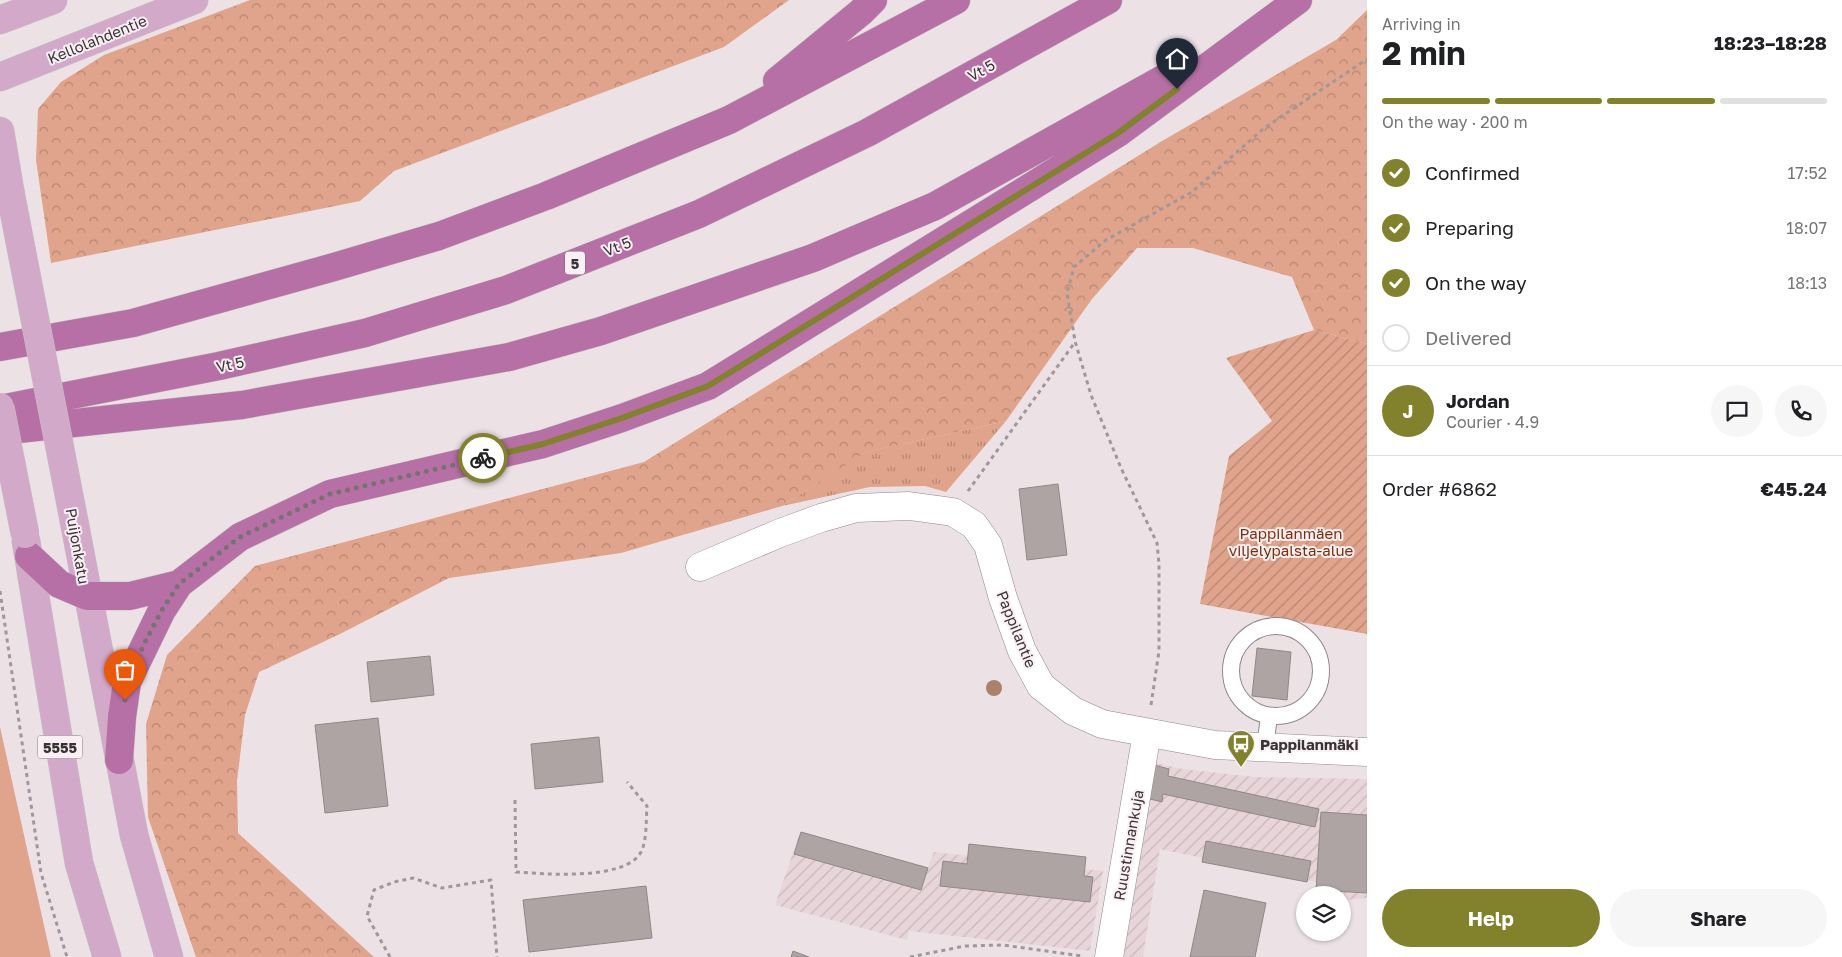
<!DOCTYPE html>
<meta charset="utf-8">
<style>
:root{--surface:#fff;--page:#f6f6f6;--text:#202124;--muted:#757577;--line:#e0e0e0;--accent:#81822b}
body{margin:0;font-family:"Golos Text",sans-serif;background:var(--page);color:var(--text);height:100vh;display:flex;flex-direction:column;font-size:19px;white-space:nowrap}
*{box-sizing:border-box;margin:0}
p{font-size:16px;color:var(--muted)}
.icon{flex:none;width:28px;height:28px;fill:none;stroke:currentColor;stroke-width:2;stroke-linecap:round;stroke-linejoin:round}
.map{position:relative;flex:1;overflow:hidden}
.drawer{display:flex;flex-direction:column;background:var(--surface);width:475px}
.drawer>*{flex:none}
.buttons{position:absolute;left:1296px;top:886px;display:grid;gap:10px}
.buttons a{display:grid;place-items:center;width:55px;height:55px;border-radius:50%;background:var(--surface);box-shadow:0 1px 4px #0004;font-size:25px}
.pin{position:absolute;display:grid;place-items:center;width:42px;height:42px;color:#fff;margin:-51px -21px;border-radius:50% 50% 50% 0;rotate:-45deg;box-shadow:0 0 5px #0007}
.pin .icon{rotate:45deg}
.courier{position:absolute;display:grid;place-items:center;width:50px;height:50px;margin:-25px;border:4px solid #81822b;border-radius:50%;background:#fff;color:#222;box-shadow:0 1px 6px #0007}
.summary em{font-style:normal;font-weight:700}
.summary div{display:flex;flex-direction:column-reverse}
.summary{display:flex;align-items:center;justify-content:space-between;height:85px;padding:0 15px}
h1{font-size:32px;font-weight:700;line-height:38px}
.bar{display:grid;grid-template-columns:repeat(4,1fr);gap:8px 5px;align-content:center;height:60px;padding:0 15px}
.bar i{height:6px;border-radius:4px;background:var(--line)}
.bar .active{background:var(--accent)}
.bar p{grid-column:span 4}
.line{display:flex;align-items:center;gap:12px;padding:0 15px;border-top:1px solid var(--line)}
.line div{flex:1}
.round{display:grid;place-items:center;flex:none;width:52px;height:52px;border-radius:26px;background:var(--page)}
ol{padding:0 15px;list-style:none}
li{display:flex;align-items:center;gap:15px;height:55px}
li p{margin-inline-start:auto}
li .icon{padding:5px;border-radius:50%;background:var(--accent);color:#fff;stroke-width:4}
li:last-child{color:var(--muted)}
li i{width:28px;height:28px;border:2px solid var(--line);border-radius:50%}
.primary-button{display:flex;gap:10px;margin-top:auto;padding:10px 15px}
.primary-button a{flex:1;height:58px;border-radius:30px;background:var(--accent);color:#fff;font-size:20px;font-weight:700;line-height:58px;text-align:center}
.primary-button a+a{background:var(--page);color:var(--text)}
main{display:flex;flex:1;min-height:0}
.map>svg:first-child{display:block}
.industrial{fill:url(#industrial-furrows)}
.grass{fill:url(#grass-tufts)}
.forest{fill:url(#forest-crowns)}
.park{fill:#e0a38b}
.garden{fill:url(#garden-furrows)}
.building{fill:#afa4a4;stroke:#918786}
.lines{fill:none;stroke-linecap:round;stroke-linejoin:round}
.service-casing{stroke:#91878a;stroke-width:18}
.minor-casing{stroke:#91878a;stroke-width:29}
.primary-casing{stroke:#c3c2c2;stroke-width:29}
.motorway-casing{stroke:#c3c2c2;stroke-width:29}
.path{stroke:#9f979a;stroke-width:3;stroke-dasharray:4 4;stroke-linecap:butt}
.service{stroke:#fff;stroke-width:16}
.minor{stroke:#fff;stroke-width:28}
.primary{stroke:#d3a9c9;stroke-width:28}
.motorway{stroke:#b670a5;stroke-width:28}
.primary-bridge-casing{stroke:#c3c2c2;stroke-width:29;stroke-linecap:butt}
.primary-bridge{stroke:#d3a9c9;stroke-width:28}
.tree{fill:#ac806e}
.done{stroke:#777173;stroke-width:5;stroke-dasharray:0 9}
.route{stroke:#81822b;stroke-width:6}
.labels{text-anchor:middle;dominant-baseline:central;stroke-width:4;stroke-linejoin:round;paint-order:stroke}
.shield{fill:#faeff2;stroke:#726c6e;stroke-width:1}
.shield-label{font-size:14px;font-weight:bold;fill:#383435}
.street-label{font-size:15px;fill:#383435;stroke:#faeff2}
.park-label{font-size:15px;fill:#77300c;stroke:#faeff2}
.poi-label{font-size:15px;font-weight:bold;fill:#383435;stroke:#faeff2;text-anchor:start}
</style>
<main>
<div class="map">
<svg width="1367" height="957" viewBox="0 0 1367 957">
<defs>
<pattern id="industrial-furrows" width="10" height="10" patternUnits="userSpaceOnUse" patternTransform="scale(1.25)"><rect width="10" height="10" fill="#e8d5da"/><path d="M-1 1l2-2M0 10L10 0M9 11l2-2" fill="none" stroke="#c8b7bc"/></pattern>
<pattern id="grass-tufts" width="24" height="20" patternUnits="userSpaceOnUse" patternTransform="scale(1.25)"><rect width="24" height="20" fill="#e0a38b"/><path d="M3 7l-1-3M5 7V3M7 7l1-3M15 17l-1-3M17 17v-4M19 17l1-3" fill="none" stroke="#b78672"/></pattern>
<pattern id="forest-crowns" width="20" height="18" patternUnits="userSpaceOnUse" patternTransform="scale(1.25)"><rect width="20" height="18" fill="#e0a38b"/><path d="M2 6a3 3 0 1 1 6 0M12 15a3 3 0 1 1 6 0" fill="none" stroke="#b78672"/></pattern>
<pattern id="garden-furrows" width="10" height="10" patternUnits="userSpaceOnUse" patternTransform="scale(1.25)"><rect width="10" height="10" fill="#e0a38b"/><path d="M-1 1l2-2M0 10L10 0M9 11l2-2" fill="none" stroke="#b78672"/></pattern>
</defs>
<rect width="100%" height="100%" fill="#ece2e5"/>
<path class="industrial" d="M1146 761 1183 769 1254 777 1367 779V898L1345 900 1343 888 1160 849 1143 957H1115Z
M800 832 928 867 934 852 1103 871 1090 951 909 931 907 940 775 905Z"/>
<path class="grass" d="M1006 421 946 492 925 486 870 487 782 506 865 452Z"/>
<path class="forest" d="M250 0H789L724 47 394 171 360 201 51 263 36 160 38 109 61 82 104 55Z
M1367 10V344L1314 330 1292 277 1193 248H1137L1092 299 1006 421 866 452 782 506 621 553 449 578 340 634 259 672 245 715 237 781 238 833 374 957H196L148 817 146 724 167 655 255 566 644 462 1162 141 1336 40Z"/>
<path class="park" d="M0 727 51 957H0Z"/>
<path class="garden" d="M1314 330 1367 344V634L1200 604 1229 456 1272 421 1226 358Z"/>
<path class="building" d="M1058 484 1067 555 1027 560 1019 489Z
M1257 648 1291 652 1287 700 1252 696Z
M430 656 434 695 371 702 367 662Z
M378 718 388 806 325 813 315 725Z
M599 737 603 782 535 789 531 744Z
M1154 765 1169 769 1168 776 1319 809 1315 827 1163 794 1162 802 1146 798Z
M1321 812 1367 815V893L1316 890Z
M801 832 928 868 921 890 794 854Z
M1206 841 1311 861 1307 882 1202 862Z
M969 844 1086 857 1084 876 1093 877 1090 902 940 886 943 861 967 864Z
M646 886 652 938 529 952 523 900Z
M1204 890 1266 903 1255 957H1190Z
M793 951 809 957H791Z"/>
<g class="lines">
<defs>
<path id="service" d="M1231 671a45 45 0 1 1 90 0a45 45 0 1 1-90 0Z
M1265 748 1269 716"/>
<path id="minor" d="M700 567 780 533 821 518 856 508 909 506 953 512 974 525 988 545 1003 598 1022 651 1041 686 1073 711 1102 724 1215 745 1367 752
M1109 957 1147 733"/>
<path id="primary" d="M0 20 53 0
M0 77 194 0
M0 131 10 191
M75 526 134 835 169 957
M26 541 79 863 107 957"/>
<path id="motorway" d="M777 81 861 12 873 0
M0 347 133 323 334 267 439 236 546 196 729 120 956 0
M0 409 219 366 365 333 506 290 699 214 867 133 1108 0
M0 431 242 405 509 357 601 331 813 258 935 206 1181 69
M29 556 59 584 87 596H130L179 584
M119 760 122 717 127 682 162 610 179 584 240 537 330 494 543 444 622 418 708 386 1118 133 1298 0"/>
</defs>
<use href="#service" class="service-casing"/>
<use href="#minor" class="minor-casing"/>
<use href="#primary" class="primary-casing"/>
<use href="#motorway" class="motorway-casing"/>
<path class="path" d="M968 491 1075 342
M0 591 41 873 67 957
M1151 705 1159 651V564L1157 543 1121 468 1091 395 1075 341 1067 293 1074 267 1106 240 1192 192 1263 129 1367 59
M515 800 516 872C543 874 626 881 641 852 647 841 646 819 647 806L627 782
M390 957 367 916 374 890 394 882 413 878 442 888 491 880 497 957
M910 957 965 946 1003 945 1082 956"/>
<use href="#service" class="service"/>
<use href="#minor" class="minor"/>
<use href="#primary" class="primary"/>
<use href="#motorway" class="motorway"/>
<defs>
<path id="primary-bridge" d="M10 191 75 526
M0 407 25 534"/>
</defs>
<use href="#primary-bridge" class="primary-bridge-casing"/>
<use href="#primary-bridge" class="primary-bridge"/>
</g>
<circle class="tree" cx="994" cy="688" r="8"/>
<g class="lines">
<path class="done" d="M125 700 127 682 145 642 162 610 179 584 240 537 330 494 483 458"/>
<path class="route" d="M483 458 543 444 622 418 708 386 1118 133 1177 89"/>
</g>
<defs>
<symbol id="bus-pin" viewBox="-11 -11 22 30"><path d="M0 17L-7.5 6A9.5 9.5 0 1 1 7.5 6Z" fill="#81822b" stroke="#faeff2"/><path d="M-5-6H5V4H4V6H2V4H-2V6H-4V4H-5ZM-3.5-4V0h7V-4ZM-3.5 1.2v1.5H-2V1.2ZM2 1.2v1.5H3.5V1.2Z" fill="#fff"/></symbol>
</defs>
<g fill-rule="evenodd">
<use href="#bus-pin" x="1225" y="728" width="32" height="43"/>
</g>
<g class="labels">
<g class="shield">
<rect x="565" y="251.5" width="20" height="23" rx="4"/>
<rect x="37.5" y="735.5" width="45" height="23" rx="4"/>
</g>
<g class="shield-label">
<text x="575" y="263">5</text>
<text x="60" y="747">5555</text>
</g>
<g class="street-label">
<text transform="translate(97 39) rotate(-22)">Kellolahdentie</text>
<text transform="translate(981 70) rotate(-29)">Vt 5</text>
<text transform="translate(617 246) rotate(-21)">Vt 5</text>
<text transform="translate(230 364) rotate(-12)">Vt 5</text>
<text transform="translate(78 546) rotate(80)">Puijonkatu</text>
<text transform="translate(1017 629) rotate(68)">Pappilantie</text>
<text transform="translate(1128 845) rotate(-80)">Ruustinnankuja</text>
</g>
<g class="park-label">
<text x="1291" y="533">Pappilanmäen<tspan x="1291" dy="17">viljelypalsta-alue</tspan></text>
</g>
<g class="poi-label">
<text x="1260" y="744">Pappilanmäki</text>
</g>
</g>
</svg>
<div class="buttons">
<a><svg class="icon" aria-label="layers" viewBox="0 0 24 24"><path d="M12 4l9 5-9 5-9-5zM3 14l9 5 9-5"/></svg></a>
</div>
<div class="pin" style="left:125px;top:700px;background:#ea580c"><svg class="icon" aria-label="bag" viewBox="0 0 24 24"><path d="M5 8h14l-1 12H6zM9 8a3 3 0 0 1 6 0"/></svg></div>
<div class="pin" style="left:1177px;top:89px;background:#1f2937"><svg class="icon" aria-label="home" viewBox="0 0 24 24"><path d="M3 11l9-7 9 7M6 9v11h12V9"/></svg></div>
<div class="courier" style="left:483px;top:458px"><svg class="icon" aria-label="bike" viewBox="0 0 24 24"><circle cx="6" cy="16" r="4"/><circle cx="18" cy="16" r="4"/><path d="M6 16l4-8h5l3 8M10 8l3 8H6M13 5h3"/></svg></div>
</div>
<section class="drawer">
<div class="summary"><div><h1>2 min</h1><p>Arriving in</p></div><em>18:23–18:28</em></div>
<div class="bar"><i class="active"></i><i class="active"></i><i class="active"></i><i></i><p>On the way · 200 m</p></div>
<ol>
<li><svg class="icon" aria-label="check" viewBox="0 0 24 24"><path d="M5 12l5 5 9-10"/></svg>Confirmed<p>17:52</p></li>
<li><svg class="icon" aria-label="check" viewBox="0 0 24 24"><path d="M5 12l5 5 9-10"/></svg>Preparing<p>18:07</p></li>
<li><svg class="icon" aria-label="check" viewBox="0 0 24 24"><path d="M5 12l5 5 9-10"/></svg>On the way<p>18:13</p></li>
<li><i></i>Delivered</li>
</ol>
<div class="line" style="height:90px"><b class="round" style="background:var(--accent);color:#fff">J</b><div><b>Jordan</b><p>Courier · 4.9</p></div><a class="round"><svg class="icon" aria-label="chat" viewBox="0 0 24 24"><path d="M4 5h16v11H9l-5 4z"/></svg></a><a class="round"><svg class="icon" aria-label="phone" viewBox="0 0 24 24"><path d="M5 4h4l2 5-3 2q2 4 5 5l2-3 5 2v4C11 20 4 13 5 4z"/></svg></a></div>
<div class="line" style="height:65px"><div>Order #6862</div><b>€45.24</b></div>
<div class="primary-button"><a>Help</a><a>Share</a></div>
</section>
</main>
